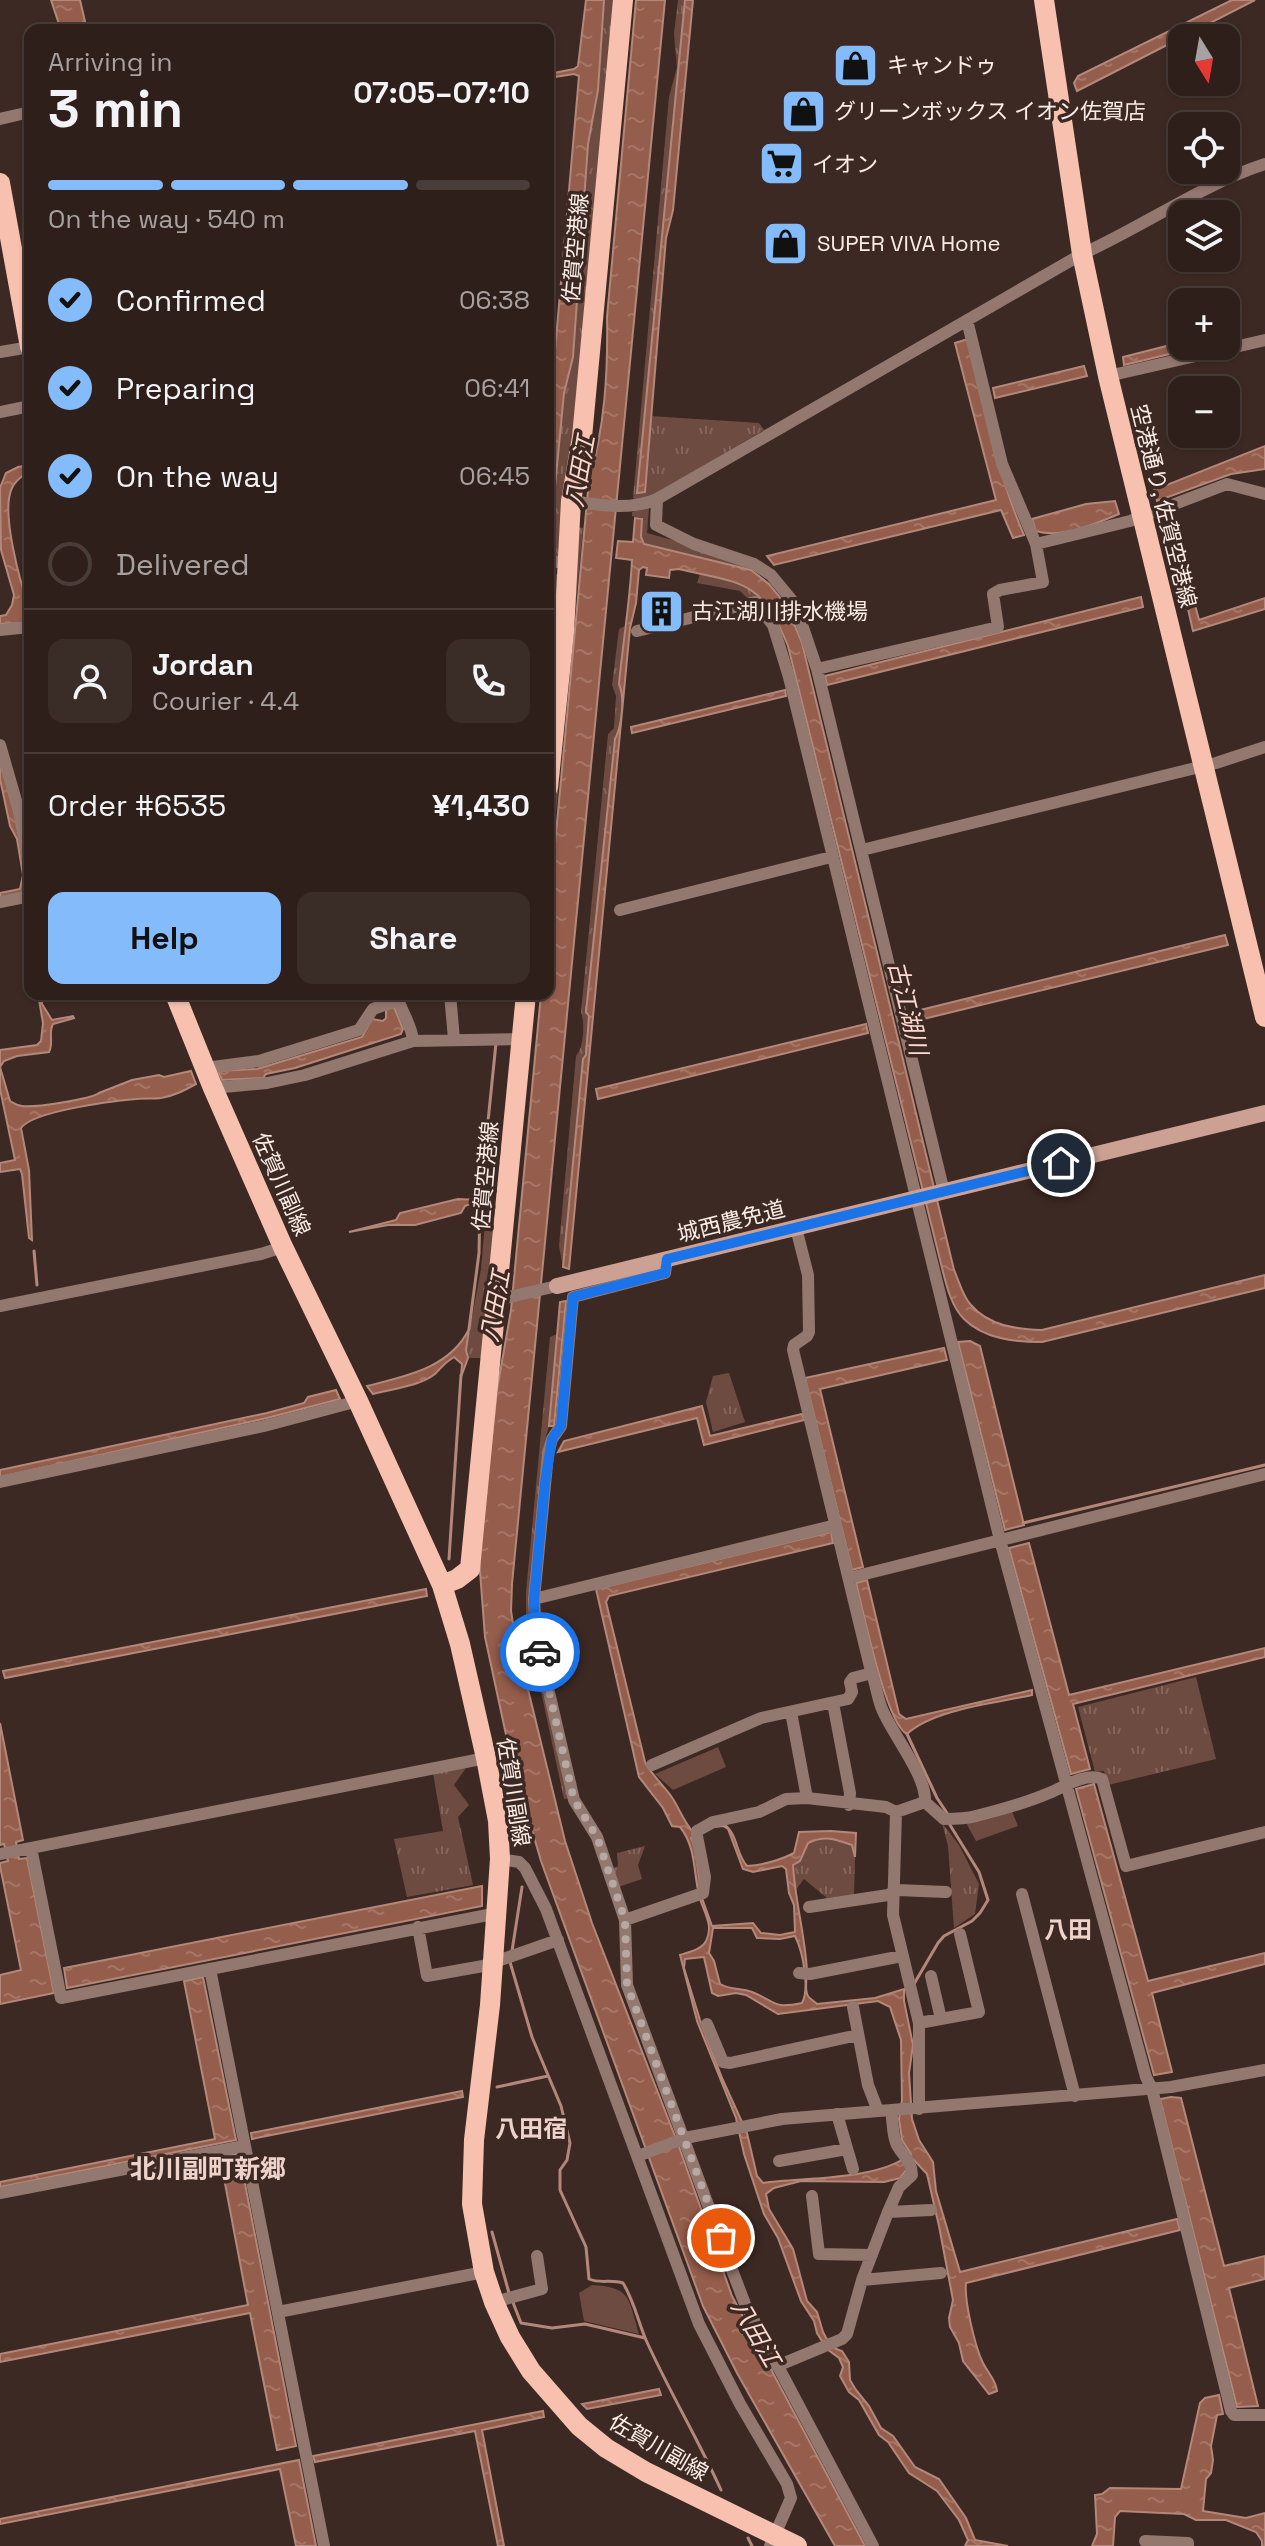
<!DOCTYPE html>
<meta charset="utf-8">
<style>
:root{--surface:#2e1f1a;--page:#3a2c27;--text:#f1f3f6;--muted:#a7a2a2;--line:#493d39;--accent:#84bcfb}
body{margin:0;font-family:"Space Grotesk","Noto Sans JP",sans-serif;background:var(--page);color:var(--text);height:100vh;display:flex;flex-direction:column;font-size:30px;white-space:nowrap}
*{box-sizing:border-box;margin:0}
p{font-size:26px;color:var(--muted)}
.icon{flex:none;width:44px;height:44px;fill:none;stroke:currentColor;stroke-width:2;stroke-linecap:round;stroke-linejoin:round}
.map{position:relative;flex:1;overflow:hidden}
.drawer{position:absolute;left:24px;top:24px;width:530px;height:976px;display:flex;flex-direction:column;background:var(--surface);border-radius:16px;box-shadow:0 2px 6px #0004,0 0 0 2px var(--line)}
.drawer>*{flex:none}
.needle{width:52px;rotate:169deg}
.controls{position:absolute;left:1168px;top:24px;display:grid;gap:16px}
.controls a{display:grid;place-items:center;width:72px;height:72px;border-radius:16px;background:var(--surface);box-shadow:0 2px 6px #0004,0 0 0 2px var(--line);font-size:40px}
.pin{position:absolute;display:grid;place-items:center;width:68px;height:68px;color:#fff;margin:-34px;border:4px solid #fff;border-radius:50%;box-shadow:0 2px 8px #0007}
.courier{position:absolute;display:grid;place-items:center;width:80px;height:80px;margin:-40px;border:6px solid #1a73e8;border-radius:50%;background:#fff;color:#222;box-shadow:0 2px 10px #0007}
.headline em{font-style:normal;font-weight:600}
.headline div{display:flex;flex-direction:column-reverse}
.headline{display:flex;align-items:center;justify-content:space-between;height:136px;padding:0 24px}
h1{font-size:52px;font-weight:600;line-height:60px}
.bar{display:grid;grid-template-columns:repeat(4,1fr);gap:12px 8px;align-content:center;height:96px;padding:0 24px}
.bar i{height:10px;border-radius:6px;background:var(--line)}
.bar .current{background:var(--accent)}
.bar p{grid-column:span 4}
.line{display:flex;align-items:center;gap:20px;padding:0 24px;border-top:2px solid var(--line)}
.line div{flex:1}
.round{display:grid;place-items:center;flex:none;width:84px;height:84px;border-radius:16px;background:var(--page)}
ol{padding:0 24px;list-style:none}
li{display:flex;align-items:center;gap:24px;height:88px}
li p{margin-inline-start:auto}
li .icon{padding:8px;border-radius:50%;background:var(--accent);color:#111;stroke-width:4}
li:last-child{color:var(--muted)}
li i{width:44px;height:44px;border:4px solid var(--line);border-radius:50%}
.action{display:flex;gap:16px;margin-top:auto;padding:16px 24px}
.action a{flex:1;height:92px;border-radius:16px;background:var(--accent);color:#111;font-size:32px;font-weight:600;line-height:92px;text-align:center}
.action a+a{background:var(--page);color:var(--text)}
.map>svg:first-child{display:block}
.grass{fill:url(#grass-tufts)}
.green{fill:#6e4b40}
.water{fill:url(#water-ripples);stroke:#b3887a;stroke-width:2;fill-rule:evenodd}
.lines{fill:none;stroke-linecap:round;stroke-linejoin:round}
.stream{stroke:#b3887a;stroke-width:3}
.street{stroke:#937870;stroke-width:12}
.secondary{stroke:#cca194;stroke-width:16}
.primary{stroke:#f8c1af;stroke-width:20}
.done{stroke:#b8a8a3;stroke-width:8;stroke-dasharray:0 14.4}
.route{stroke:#1a73e8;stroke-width:10}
.labels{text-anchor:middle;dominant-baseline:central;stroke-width:7;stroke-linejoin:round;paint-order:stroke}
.poi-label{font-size:22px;fill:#faede8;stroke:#3d2923;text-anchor:start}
.street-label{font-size:22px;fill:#faede8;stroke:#3d2923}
.water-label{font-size:24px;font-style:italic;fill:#fedace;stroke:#3d2923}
.neighbourhood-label{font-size:24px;font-weight:bold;fill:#eed3ca;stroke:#3d2923}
.quarter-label{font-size:26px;font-weight:bold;fill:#eed3ca;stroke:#3d2923}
</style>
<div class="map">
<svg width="1265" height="2546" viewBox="0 0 1265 2546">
<defs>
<pattern id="grass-tufts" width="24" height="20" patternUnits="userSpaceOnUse" patternTransform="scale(2)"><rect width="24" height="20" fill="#6e4b40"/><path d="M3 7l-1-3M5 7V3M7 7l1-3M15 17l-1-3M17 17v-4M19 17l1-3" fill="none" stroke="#84655c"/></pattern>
<pattern id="water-ripples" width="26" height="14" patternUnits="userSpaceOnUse" patternTransform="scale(2)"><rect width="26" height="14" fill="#955d4b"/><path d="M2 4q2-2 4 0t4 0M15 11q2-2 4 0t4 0" fill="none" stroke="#a57565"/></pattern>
</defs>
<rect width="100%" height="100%" fill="#3d2923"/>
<path class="grass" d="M604 0H617L576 428C563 474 559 505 562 553L549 560 554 553 552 518 564 393 573 357 588 144 598 90Z
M678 0H685L637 492H645L650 416 759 423 764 430 653 495 638 501 633 498 669 97 677 67 674 34Z
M649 507 647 533 683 543 748 566 751 570 644 544 640 537 642 518 632 516V512Z
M577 527 583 528 548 897V831Z
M700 574 744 584 763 598 748 599 740 591 697 583Z
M625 626 619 684C625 698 622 726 615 739L586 1012 589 1015 586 1055 583 1059 563 1267 559 1246 576 1056C584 1047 585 1023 581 1012L608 734 614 728 616 696 612 685 619 629Z
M481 1269 490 1272 484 1358H468L466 1350Z
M557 1334 549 1426 546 1436 529 1602 570 1798 564 1799 526 1621V1592L550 1337Z
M729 1373 745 1422 713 1432 706 1402 713 1376Z
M1196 1677 1216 1759 1108 1785 1104 1771 1095 1772 1078 1707Z
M466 1768 454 1785 469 1805 458 1817 473 1885 407 1897 394 1839 443 1831 433 1773Z
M942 1823 959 1845 979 1884 975 1914 954 1928 948 1846Z
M819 1837H830L852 1845 855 1857 854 1895 827 1898 804 1879 794 1892 793 1865 800 1861 808 1843Z
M645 1846 638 1865 642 1879 618 1887 611 1869 618 1866 617 1853Z"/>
<path class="green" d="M552 574 562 575 555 645 548 644V610Z
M485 1223 502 1224 490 1272 481 1269Z
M718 1747 726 1767 673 1790 655 1774Z
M1011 1809 1018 1826 976 1841 966 1823Z
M592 2285C632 2287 628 2299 639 2334L584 2321 579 2293Z"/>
<path class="water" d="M51 0H80L87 30H61Z
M586 0H604L598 90 588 144 573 357 564 393 552 518 554 553 549 561 548 587V431L579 76 574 74 548 78V74L574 69 578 66Z
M636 0H665L512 1584 511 1611 515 1636 565 1841 592 1923 678 2144 732 2296 865 2546H835L737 2373 703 2306 541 1861 511 1758 485 1637 479 1558 497 1390 511 1310 541 994H548V919L589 480C605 427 608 372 607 317Z
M685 0H693L673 210 666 238 645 492 637 493Z
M1232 0H1255L1077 91 1074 83 1078 76Z
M968 339C984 405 997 473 1024 535L1013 538 1001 510 774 565 767 556 996 500 955 343Z
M1182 342V346H1203L1124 365 1123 357Z
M1084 366 1087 376 995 398 993 388Z
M1265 446V469L1231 474 1157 501 1154 490Z
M30 465V471C24 474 15 481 12 488 0 512 21 585 30 611V623L0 624V616L6 615 12 605 14 595 1 550 0 488 6 473 18 467Z
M1115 501 1119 514C1095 524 1061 539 1036 531L1032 519 1086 504Z
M635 518 642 519 641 537 644 544 751 570 769 584 787 606 802 643 954 1270C959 1281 963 1297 971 1305 989 1326 1016 1329 1042 1330L1265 1275V1288L1042 1342C1015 1342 984 1339 964 1319 952 1307 947 1288 943 1272L788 646C761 579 743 584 679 569L670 570 669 578 646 575 647 568 643 567 639 570 636 603 630 628 569 1269 563 1267 583 1059 586 1055 589 1016 586 1012 615 739C622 726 625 698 619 684 623 642 630 601 632 560L616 558 618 541 633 542Z
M1141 597 1143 607 827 685 825 676Z
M1265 598V609L1193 631 1188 609 1183 608 1182 601H1194L1199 620Z
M785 690 786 696 632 733 631 727Z
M0 760C7 787 34 871 23 894L0 897V893L20 889 23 875 17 839 10 826 0 779Z
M1225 935 1228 945 911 1022 908 1013Z
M38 994H46L42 997V1004L52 1020 73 1016 74 1018 53 1024C48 1033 54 1043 49 1052L17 1056 4 1061 0 1067 10 1101C15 1104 16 1105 22 1106 34 1108 91 1099 99 1093L132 1080 159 1075 164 1077 191 1071 196 1084C185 1090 174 1096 161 1098 153 1099 144 1098 136 1099 113 1101 33 1111 21 1128L29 1170 32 1240 29 1238 22 1174 20 1169 0 1172V1163L15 1160 0 1089V1050L37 1045 41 1041 43 1023Z
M394 1007 403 1029 401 1034 295 1068 266 1074 263 1078 222 1080 218 1071 257 1069 362 1037 372 1019 383 1021 386 1018V1009Z
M866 1024 868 1033 598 1099 596 1089Z
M458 1199 480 1200 465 1206 461 1213 415 1225H388L349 1232 396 1220 400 1213Z
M566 1301 554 1426H549L560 1302Z
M469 1329 466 1350 468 1358 461 1377 462 1364 454 1357C444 1363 442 1367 435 1374 420 1386 392 1389 373 1394L367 1386C406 1376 450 1368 469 1329Z
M970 1341 980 1346 1024 1525 1005 1530 958 1342Z
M944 1348 947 1360 820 1389 863 1567 852 1570 805 1378Z
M336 1390 340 1399 267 1418 0 1477V1470L267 1413 304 1403 308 1397Z
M702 1406 710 1436 802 1414 804 1420 704 1445 697 1418 558 1452 564 1441Z
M831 1532 833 1543 609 1596 606 1602 645 1762C652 1776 665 1786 673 1799 680 1810 684 1822 693 1832L724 1824C738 1834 736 1854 747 1866 763 1865 780 1860 794 1853L799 1832 831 1831 856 1833 855 1857 852 1845C835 1839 825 1835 808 1843L800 1861 793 1865C795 1901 805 1935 807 1971 807 1979 804 1989 808 1996 810 1999 815 2002 817 2004L875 1998 904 1989V2001L913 2045 909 2073 912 2119 919 2140 933 2162 936 2191 960 2272 1177 2219 1180 2230 966 2283C964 2300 975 2347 983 2363 988 2373 996 2380 997 2391L989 2394 963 2361 959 2343 950 2327 949 2318 953 2300 939 2226 927 2174 914 2160 900 2178 884 2182 801 2181 774 2188 766 2194 769 2209 793 2249 807 2301 817 2312 823 2332 831 2347 842 2351 849 2362 850 2380 856 2390 869 2406 881 2428 893 2436 915 2467 939 2479 966 2518 975 2540 1008 2546H965L968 2540 959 2520 937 2491 909 2473 888 2442 879 2435 859 2400 849 2392 840 2376 843 2367 839 2358 827 2349 817 2333 814 2321 801 2301 778 2238 764 2214 744 2154 736 2118 697 2021 680 1955C689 1952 701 1950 706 1941 714 1926 704 1912 700 1899 693 1875 697 1848 680 1827L672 1826 663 1808 639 1777 596 1589ZM723 1826 728 1829 743 1869 753 1872 782 1866 786 1869 789 1893 794 1905 795 1932 780 1935 761 1933 753 1923 712 1926 702 1898 695 1847 691 1838 714 1827ZM713 1928H752L757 1938 780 1939 795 1936C803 1952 810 1988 802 2003 772 2009 777 2002 752 1992 741 1988 730 1990 720 1984L714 1961 709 1953ZM704 1957 712 1993 718 1996 736 1993 746 1995 778 2014 878 2001 890 2007 901 2040 902 2100 899 2119 902 2140 911 2154C877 2181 806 2177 763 2183L757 2176 747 2133 722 2078 700 2020 684 1968 685 1959Z
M1029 1543 1069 1695 1265 1648V1657L1073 1704 1090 1769 1071 1774 1009 1548Z
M867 1580 899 1714 906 1719 1032 1690V1695C996 1703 934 1709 907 1734 886 1724 863 1610 856 1583Z
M426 1589 427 1596 5 1678 3 1671Z
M0 1723 23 1840 16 1842 19 1859 27 1858 54 1993 0 2004V1975L21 1970 0 1866V1863L8 1861 4 1844 0 1845Z
M1094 1784 1148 1981 1265 1953V1964L1152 1993 1172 2072 1154 2075 1076 1789Z
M482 1886V1906L67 1988 64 1968Z
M203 1977 236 2140 0 2187V2182L215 2139 184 1981Z
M462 2091 463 2097 252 2139 251 2133Z
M1171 2097 1181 2098 1224 2266 1265 2256V2279L1229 2288 1258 2406 1237 2407 1160 2099Z
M239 2153 296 2446 277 2450 250 2313 0 2362V2354L248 2305 220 2157Z
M659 2389 661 2395 587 2409 582 2404Z
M1219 2395 1223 2414 1217 2415 1211 2446 1213 2460 1211 2473 1206 2479 1203 2511 1246 2518 1265 2513V2546H1262V2541L1256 2532 1226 2520H1196L1184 2514 1120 2511 1115 2517 1113 2546H1092L1097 2534 1095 2495 1102 2494 1110 2488 1181 2489 1200 2403 1205 2398Z
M543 2411 544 2417 482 2430 504 2546H498L475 2431 315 2462 313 2456Z
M299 2460 316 2546H296L280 2469 0 2524V2519Z"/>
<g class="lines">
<path class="stream" d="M34 1251 37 1285
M469 1329 479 1253 480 1200 496 1043
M1023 1523 1265 1465
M449 1559 461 1375
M907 1734 937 1798 947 1813
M512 1951 522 1887
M510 1962 532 2037 561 2106 570 2143 567 2160 560 2170V2190L586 2247 589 2279C600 2284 611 2279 623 2283 634 2301 638 2321 646 2340 669 2391 698 2439 721 2490
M914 1984 938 1943 944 1936 972 1921 980 1913 988 1900 979 1872 950 1825
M497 2087 548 2076
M492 2232 509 2293
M512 2300 521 2323 552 2328 585 2324 645 2338
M748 2538 752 2546"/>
<path class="street" d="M0 119 30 112
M967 320 1002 464 1036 544 1130 521 1227 484 1265 494
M0 352 30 347
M1108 376 1265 340
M0 412 30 406
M657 499 656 525 694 544 754 564 771 575 795 604 817 669 944 1192
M571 501C599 505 630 511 657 499L1082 254C1144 226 1201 185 1265 164
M548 563 569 560
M0 630 30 627
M637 631 755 602 773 625 789 677 1000 1540 1146 2077 1152 2089 1231 2411 1234 2415H1265
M817 669 998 627 993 594 1000 590 1043 582 1036 544
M0 745 19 811 30 871
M862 850 1216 763 1265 747
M0 902 30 896
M620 910 831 857
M397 994C400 1011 412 1024 413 1041
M450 994 454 1039
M205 1068 259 1061 359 1030 373 1009 398 1000
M213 1088 267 1083 305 1075 413 1041 521 1039
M667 1259 665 1273 573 1297 561 1426 552 1439 548 1454 534 1599 536 1636 574 1800 597 1837 625 1920 627 1985 729 2262 745 2304 873 2546
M496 1300 557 1286
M0 1306 261 1254 283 1247
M0 1482 264 1426 358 1401
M849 1578 1265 1474
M534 1599 836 1525
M871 1671C876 1683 877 1697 882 1709 892 1734 927 1776 925 1802
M833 1703 850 1793 849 1805
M791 1712 807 1798
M652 1765 761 1718 848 1699 852 1692 850 1682 853 1678 868 1674 871 1671 793 1350 794 1345 807 1336 809 1332 808 1275 796 1228
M896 1812 893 1915 919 2023V2109
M31 1848 61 1998 210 1969 324 2546
M0 1854 486 1758
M500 1859 519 1862 525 1868 546 1909 699 2324 740 2404 787 2484 791 2498 770 2546
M1022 1894 1075 2096
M809 1907 888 1895 897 1890 946 1892
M625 1920 703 1893 705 1877 697 1836V1831L713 1822 759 1812 786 1799 807 1798 886 1807 896 1812 925 1802 944 1819C955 1819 965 1819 976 1816 1000 1810 1026 1803 1049 1793 1064 1787 1085 1772 1102 1779L1126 1866 1265 1832
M418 1927 427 1976 483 1966 558 1940
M210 1969 498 1913
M799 1973 810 1974 902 1956
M931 1976 941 2019
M853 2007 868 2085 878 2111
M919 2023 979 2012 960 1934
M707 2024 723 2062 730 2063 858 2035
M837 2114 853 2169
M638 2156 685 2138 782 2119 1171 2087 1265 2070
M779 2161 847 2149
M0 2193 244 2146
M812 2196 819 2254 872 2255
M888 2212 931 2210
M862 2280 941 2273
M494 2302 542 2289 537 2256
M278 2312 484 2272
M777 2366 842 2339 847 2334 862 2280 888 2212 899 2187 912 2175C911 2158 903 2157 897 2145 892 2136 893 2120 891 2110
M1145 2541 1188 2543V2546"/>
<path class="secondary" d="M557 1286 1265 1113"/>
<path class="primary" d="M1044 0 1082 254 1108 376 1265 1017
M0 183 30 347
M548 787 564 632 571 501 582 437 623 0
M175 994 213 1088 283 1247 358 1401 442 1585 460 1644 486 1758 498 1821 500 1859 490 2005 474 2140 472 2204 484 2272 494 2302 510 2337 531 2371 579 2426 606 2448 646 2472 797 2546
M442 1585 457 1579 470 1569 526 994"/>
</g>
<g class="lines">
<path class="done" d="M540 1652 574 1800 597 1837 625 1920 627 1985 721 2238"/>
<path class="route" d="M540 1652 534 1620V1599L545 1483 552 1439 561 1426 573 1297 665 1273 667 1259 1061 1163"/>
</g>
<defs>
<symbol id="shop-square" viewBox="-11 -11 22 22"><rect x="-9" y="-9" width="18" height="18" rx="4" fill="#84bcfb" stroke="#3d2923"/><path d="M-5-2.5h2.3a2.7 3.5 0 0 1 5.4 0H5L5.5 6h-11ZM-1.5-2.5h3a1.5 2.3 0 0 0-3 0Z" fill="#111"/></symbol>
<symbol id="supermarket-square" viewBox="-11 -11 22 22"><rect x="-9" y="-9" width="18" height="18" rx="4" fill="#84bcfb" stroke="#3d2923"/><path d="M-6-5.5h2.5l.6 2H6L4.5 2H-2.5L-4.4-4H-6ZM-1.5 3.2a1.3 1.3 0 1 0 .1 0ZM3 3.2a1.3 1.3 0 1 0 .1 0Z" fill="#111"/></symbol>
<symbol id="building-square" viewBox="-11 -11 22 22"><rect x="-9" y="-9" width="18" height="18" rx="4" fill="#84bcfb" stroke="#3d2923"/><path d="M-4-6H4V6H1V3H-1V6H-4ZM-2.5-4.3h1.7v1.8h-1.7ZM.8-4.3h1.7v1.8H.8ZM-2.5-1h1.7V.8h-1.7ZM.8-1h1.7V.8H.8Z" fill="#111"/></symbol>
</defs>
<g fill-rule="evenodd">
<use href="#shop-square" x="830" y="40" width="51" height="51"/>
<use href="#shop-square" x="778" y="86" width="51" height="51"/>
<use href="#supermarket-square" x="756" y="138" width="51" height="51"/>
<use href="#shop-square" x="760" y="218" width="51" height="51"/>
<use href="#building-square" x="636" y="586" width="51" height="51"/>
</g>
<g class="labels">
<g class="poi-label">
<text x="887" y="65">キャンドゥ</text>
<text x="834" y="111">グリーンボックス イオン佐賀店</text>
<text x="812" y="164">イオン</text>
<text x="817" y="243">SUPER VIVA Home</text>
<text x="692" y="611">古江湖川排水機場</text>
</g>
<g class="street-label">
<text transform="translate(575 248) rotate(-85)">佐賀空港線</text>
<text transform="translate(1164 506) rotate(76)">空港通り, 佐賀空港線</text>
<text transform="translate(485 1176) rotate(-85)">佐賀空港線</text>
<text transform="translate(282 1184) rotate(66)">佐賀川副線</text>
<text transform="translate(731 1221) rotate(-14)">城西農免道</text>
<text transform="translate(514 1792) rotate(81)">佐賀川副線</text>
<text transform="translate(659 2447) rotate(30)">佐賀川副線</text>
</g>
<g class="water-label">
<text transform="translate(580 471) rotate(-80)">八田江</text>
<text transform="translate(908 1008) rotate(76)">古江湖川</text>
<text transform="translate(495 1306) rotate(-80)">八田江</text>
<text transform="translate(756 2333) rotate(60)">八田江</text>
</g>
<g class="neighbourhood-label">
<text x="1068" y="1929">八田</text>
<text x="531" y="2128">八田宿</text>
</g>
<g class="quarter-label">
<text x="208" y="2169">北川副町新郷</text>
</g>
</g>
</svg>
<div class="controls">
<a><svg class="needle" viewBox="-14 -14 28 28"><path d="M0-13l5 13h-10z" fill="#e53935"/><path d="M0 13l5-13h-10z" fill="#a7a2a2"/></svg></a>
<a><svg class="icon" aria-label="locate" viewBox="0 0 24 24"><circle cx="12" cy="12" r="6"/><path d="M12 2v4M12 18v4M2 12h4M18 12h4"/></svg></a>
<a><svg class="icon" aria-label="layers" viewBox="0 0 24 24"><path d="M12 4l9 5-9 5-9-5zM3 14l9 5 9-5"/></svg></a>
<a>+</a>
<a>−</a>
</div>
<div class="pin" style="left:721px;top:2238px;background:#ea580c"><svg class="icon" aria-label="bag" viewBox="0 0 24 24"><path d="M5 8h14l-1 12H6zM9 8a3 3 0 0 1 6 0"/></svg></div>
<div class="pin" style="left:1061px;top:1163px;background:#1f2937"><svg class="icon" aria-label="home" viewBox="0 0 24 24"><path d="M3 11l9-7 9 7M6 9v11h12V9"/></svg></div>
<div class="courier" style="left:540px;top:1652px"><svg class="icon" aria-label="car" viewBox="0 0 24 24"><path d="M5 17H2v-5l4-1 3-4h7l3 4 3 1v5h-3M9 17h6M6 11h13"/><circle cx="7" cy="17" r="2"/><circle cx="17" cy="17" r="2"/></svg></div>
<section class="drawer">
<div class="headline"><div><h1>3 min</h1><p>Arriving in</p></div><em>07:05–07:10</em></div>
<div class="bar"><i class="current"></i><i class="current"></i><i class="current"></i><i></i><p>On the way · 540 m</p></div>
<ol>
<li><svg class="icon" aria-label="check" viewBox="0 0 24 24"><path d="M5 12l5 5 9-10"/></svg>Confirmed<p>06:38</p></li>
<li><svg class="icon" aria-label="check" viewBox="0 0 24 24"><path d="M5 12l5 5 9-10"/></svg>Preparing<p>06:41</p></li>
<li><svg class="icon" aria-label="check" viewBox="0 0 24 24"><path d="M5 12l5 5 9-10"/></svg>On the way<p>06:45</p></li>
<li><i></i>Delivered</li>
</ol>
<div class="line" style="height:144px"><a class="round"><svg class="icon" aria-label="person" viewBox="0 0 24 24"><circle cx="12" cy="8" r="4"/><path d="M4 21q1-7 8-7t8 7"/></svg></a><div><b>Jordan</b><p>Courier · 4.4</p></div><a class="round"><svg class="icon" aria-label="phone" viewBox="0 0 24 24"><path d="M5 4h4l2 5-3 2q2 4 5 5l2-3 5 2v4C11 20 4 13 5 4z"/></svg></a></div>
<div class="line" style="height:104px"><div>Order #6535</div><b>¥1,430</b></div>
<div class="action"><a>Help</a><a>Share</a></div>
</section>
</div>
